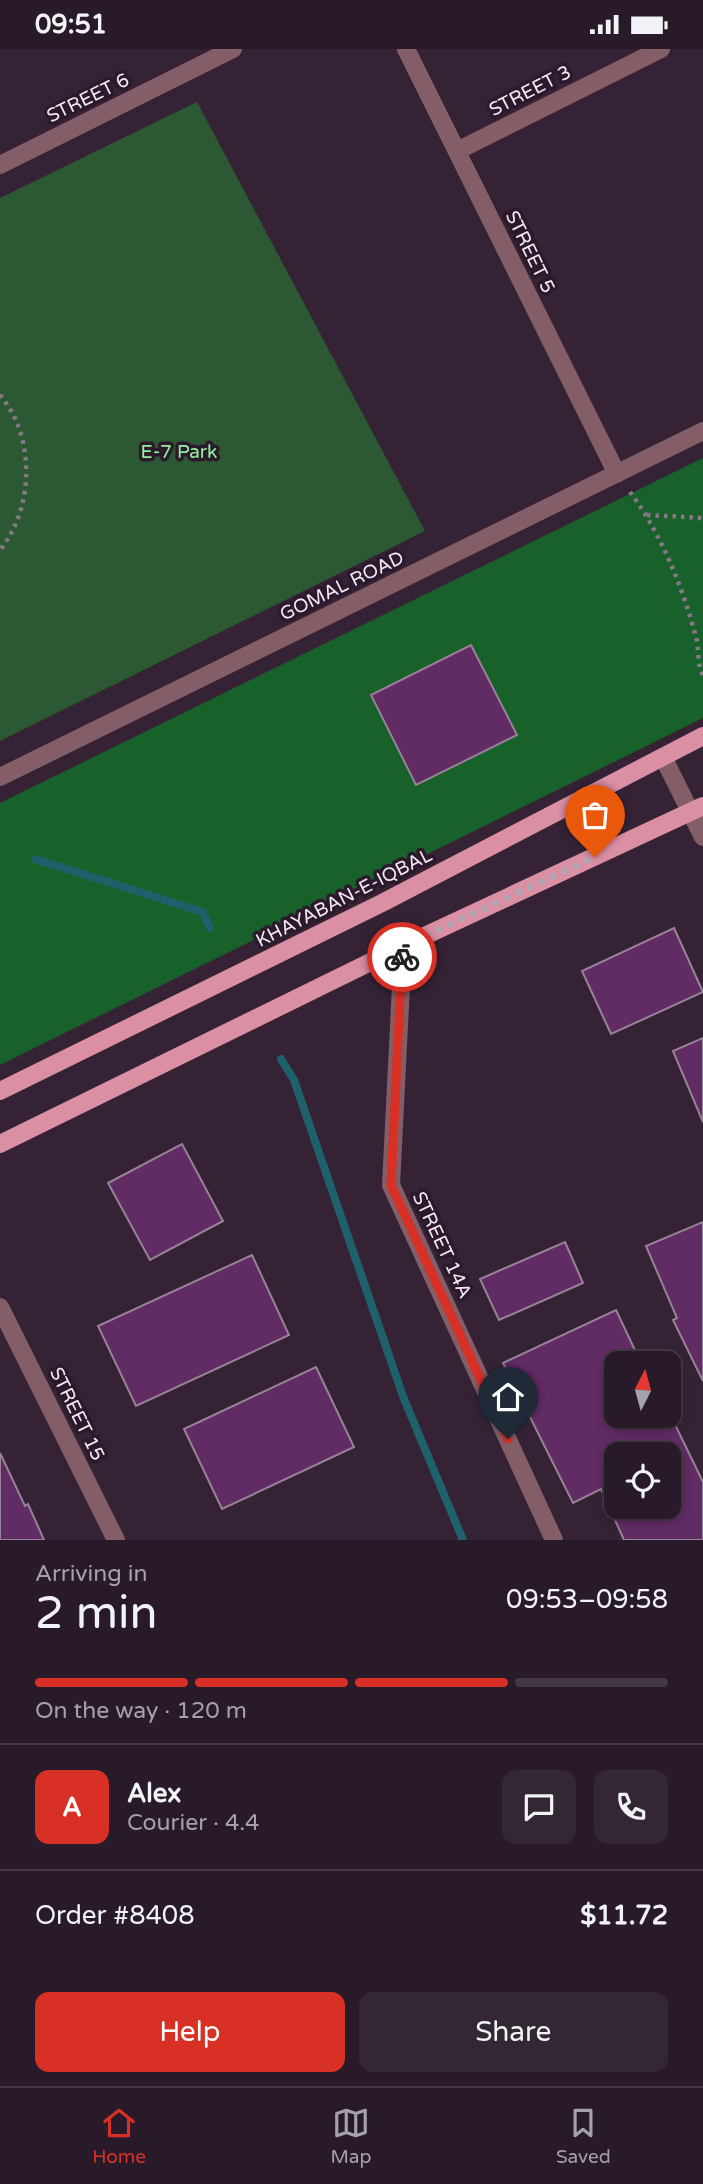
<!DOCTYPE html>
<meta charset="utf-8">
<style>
:root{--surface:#281a28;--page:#342734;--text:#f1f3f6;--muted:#a5a1a8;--line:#443845;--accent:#d93025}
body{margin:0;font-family:"Varela Round",sans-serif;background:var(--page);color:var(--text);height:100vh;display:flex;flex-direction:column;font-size:26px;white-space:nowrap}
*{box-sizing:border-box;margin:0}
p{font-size:23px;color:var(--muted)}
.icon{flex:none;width:38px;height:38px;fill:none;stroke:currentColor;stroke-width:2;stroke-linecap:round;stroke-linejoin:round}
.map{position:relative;height:1491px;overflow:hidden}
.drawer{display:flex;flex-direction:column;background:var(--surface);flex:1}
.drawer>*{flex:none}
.needle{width:46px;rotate:6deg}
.fabs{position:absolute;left:604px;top:1302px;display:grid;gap:14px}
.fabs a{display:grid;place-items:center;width:77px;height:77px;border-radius:14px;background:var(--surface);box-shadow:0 4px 10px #0003,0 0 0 2px var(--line);font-size:35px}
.pin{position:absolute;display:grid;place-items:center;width:60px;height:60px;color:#fff;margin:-72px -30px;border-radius:50% 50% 50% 0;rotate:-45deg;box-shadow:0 0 7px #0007}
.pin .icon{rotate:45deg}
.courier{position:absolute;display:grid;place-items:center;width:70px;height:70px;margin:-35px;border:5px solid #d93025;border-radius:50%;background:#fff;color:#222;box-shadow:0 2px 9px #0007}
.head em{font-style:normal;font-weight:600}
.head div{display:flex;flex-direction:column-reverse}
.head{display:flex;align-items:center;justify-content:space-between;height:119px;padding:0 35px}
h1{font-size:46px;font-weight:600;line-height:52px}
.bar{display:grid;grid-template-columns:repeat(4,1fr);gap:10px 7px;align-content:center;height:84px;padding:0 35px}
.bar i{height:9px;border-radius:5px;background:var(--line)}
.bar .on{background:var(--accent)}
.bar p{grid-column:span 4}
.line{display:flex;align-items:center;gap:18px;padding:0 35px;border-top:2px solid var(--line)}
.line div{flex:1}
.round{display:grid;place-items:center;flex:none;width:74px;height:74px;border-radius:14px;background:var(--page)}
.cta{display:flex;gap:14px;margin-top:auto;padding:14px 35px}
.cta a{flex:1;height:80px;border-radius:14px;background:var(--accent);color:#fff;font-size:28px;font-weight:600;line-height:80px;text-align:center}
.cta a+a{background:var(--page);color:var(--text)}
.status{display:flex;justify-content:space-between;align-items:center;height:49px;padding:0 35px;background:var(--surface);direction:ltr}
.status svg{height:19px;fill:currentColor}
.menu{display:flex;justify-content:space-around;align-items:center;height:98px;border-top:2px solid var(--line);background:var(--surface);font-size:19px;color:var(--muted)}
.menu a{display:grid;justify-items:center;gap:4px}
.menu .on{color:var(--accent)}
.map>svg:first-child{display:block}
.green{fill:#2c5933}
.forest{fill:#19612a}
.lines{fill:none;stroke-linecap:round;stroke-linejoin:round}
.stream{stroke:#1f616b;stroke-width:8}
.building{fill:#612b64;stroke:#988298;stroke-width:2;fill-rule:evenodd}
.path{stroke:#877887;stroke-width:4.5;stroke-dasharray:3.5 5;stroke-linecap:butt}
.minor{stroke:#835e67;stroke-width:18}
.major{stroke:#db8fa3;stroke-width:18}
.done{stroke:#b2a4b2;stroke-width:7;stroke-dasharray:0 12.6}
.route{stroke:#d93025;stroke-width:9}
.labels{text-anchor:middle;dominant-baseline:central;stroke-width:7;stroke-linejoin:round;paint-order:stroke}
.street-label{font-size:19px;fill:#f5e9f5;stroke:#2b1a2b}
.park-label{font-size:19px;fill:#92efa0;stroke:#2b1a2b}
</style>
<div class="status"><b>09:51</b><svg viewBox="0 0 49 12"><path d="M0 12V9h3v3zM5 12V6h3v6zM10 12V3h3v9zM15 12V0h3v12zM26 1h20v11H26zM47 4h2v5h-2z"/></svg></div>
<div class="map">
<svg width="703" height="1491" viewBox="0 0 703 1491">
<rect width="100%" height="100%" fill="#352335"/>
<path class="green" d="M197 53 425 482 0 692V149Z"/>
<path class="forest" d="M703 409V669L0 1016V754Z"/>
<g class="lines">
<path class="stream" d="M35 810 203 863 210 879
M281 1010 294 1031 404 1350 463 1491"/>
</g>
<path class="building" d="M471 596 517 686 416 736 371 646Z
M674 879 703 943 611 985 582 922Z
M703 989V1073L673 1002Z
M182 1095 223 1172 150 1211 108 1134Z
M703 1173V1332L673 1271 677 1269 646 1197Z
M565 1193 583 1234 499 1271 480 1230Z
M252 1206 289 1286 136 1357 98 1277Z
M616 1261 641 1314H616V1367H666L668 1372V1361L703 1433V1491H624L601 1440 573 1454 503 1314ZM616 1405H668V1458H616Z
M316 1318 354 1398 222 1460 184 1380Z
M0 1404 25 1457 28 1455 44 1491H0Z"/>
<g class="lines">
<path class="path" d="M0 346C36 388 34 459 0 501
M630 443C660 483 682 536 695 585 700 599 696 613 703 626
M647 466 703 469"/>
<path class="minor" d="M406 0 617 425
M457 102 661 0
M0 116 233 0
M663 708 703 788
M0 728 703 382
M403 897 391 1136 554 1491
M0 1258 116 1491"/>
<path class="major" d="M0 1042 382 854 703 687
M0 1095 403 897 703 757"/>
</g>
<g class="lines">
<path class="done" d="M402 908 403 897 595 808"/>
<path class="route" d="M402 908 391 1136 508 1390"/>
</g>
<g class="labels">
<g class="street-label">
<text transform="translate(530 42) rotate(-27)">STREET 3</text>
<text transform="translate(88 49) rotate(-26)">STREET 6</text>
<text transform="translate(530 203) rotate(64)">STREET 5</text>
<text transform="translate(342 537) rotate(-26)">GOMAL ROAD</text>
<text transform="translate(344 849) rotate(-27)">KHAYABAN-E-IQBAL</text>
<text transform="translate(442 1196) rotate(65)">STREET 14A</text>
<text transform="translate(77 1365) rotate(64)">STREET 15</text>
</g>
<g class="park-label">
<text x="179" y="403">E-7 Park</text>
</g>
</g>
</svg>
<div class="fabs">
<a><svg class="needle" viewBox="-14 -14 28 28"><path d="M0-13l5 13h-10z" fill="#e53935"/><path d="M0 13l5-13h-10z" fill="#a5a1a8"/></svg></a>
<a><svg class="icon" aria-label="locate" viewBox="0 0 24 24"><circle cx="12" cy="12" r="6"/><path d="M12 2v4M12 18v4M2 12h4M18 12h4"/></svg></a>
</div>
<div class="pin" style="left:595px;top:808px;background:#ea580c"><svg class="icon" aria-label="bag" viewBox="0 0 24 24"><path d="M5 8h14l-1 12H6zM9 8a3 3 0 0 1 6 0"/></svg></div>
<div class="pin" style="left:508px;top:1390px;background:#1f2937"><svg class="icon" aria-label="home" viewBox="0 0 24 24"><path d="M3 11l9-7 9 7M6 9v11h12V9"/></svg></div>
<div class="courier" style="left:402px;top:908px"><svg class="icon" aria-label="bike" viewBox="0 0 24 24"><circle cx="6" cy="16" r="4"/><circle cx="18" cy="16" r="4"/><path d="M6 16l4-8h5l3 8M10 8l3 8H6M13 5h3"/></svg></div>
</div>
<section class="drawer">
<div class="head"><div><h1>2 min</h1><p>Arriving in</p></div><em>09:53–09:58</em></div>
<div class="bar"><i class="on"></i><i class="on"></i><i class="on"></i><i></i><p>On the way · 120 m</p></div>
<div class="line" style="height:126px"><b class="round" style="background:var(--accent);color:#fff">A</b><div><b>Alex</b><p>Courier · 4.4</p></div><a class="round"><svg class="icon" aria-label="chat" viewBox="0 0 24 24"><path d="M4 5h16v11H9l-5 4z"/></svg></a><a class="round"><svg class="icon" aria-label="phone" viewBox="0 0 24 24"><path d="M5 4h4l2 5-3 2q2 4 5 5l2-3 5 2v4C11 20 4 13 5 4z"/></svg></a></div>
<div class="line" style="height:91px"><div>Order #8408</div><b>$11.72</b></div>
<div class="cta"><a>Help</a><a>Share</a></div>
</section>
<nav class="menu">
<a class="on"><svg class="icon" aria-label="home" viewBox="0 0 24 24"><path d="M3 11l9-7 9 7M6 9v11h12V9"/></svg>Home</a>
<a><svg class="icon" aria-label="map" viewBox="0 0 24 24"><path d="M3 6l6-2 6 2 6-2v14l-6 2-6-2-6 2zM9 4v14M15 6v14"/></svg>Map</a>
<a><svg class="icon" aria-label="saved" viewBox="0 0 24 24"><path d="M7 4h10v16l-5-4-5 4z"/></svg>Saved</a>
</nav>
